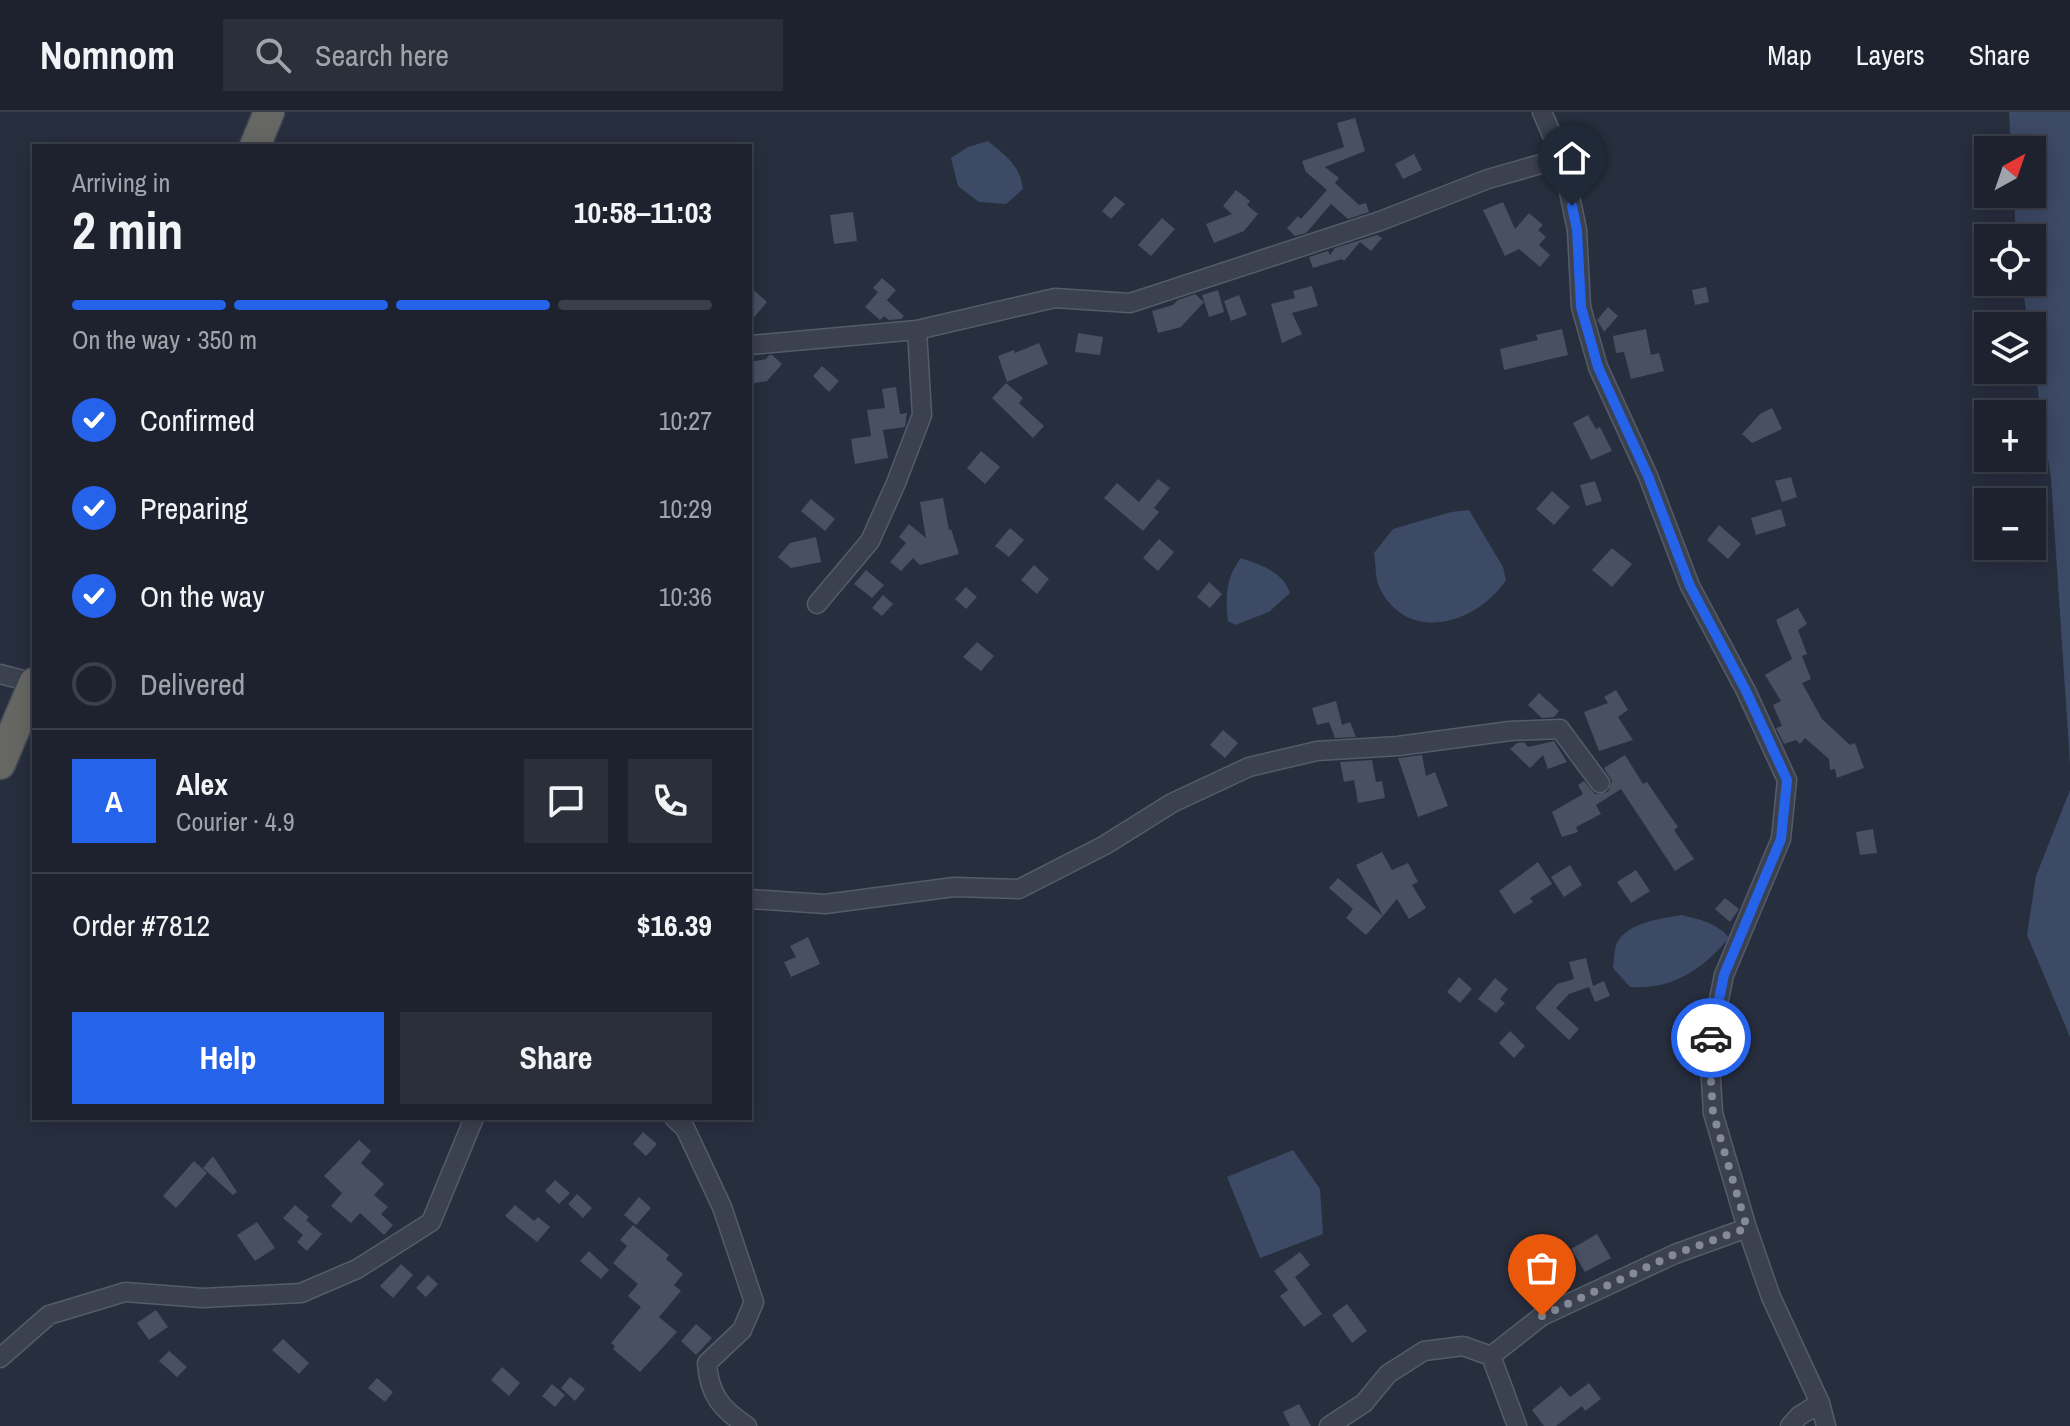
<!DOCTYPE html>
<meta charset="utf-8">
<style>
:root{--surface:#1d222e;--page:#2a2f3a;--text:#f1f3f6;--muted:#a0a4aa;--line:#3b3f4a;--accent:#2563eb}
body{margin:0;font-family:"Archivo Narrow",sans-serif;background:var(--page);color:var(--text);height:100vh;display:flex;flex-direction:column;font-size:30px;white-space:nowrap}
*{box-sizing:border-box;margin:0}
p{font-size:26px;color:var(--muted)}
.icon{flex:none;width:44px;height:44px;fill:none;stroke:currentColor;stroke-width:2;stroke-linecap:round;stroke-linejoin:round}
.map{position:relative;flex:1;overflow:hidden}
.panel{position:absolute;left:32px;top:32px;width:720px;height:976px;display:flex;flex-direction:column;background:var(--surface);border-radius:0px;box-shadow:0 4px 20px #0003,0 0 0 2px var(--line)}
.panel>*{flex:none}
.needle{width:52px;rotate:40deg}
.tools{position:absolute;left:1974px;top:24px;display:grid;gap:16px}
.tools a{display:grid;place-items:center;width:72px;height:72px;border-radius:0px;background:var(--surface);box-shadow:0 4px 20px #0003,0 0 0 2px var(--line);font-size:40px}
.pin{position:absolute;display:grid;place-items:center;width:68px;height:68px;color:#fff;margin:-82px -34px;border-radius:50% 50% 50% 0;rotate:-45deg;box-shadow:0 0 8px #0007}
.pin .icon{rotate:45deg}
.courier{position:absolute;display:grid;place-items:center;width:80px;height:80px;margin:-40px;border:6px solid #2563eb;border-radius:50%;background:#fff;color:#222;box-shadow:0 2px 10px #0007}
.headline em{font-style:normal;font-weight:700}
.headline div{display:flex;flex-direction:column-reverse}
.headline{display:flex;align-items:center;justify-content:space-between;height:136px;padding:0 40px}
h1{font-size:52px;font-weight:700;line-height:60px}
.bar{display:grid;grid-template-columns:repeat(4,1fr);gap:12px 8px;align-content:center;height:96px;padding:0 40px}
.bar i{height:10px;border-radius:6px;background:var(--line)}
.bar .current{background:var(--accent)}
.bar p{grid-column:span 4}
.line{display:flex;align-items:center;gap:20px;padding:0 40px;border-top:2px solid var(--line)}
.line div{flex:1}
.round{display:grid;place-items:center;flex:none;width:84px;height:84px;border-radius:0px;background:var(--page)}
ol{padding:0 40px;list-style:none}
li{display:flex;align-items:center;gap:24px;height:88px}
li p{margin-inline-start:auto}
li .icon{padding:8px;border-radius:50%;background:var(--accent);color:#fff;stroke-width:4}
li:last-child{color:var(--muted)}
li i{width:44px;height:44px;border:4px solid var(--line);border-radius:50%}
.action{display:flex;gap:16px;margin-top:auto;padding:16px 40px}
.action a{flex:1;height:92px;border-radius:0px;background:var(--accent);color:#fff;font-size:32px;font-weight:700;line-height:92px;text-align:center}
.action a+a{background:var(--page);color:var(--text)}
header{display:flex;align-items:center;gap:48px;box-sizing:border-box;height:112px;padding:0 40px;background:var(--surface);border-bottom:2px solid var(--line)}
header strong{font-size:38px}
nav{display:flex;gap:44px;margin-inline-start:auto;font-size:28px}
.search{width:560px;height:72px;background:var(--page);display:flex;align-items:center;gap:20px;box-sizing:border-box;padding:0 28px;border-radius:0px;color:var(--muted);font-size:30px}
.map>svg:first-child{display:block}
.water{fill:#3d4a66}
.building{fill:#485062}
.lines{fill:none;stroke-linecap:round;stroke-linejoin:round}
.minor-casing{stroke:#555c69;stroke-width:21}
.trunk-casing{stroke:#424956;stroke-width:33}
.minor{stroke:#3b414f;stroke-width:18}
.trunk{stroke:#666663;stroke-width:30}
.done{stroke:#858a98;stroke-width:8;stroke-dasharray:0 14.4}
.route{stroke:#2563eb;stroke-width:10}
</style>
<header>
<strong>Nomnom</strong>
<div class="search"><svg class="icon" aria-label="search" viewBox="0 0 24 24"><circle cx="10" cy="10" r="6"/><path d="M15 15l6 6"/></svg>Search here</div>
<nav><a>Map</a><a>Layers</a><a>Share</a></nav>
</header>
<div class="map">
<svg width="2070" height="1314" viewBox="0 0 2070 1314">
<rect width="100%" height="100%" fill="#272e3e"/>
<path class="water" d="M2009 0H2070V652L2051 367 2032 238V214H2028L2022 170H2032V126H2016L2014 82H2032V38H2011Z
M988 29C1006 44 1020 53 1023 77L1006 92 979 90 958 74 951 46 968 35Z
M1469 398 1503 455 1506 468C1478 511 1409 533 1380 477 1375 467 1376 452 1374 441L1393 417 1451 400Z
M1241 446C1260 453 1283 459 1290 481L1269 500 1235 513 1228 509C1225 485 1226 465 1241 446Z
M2070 678V925L2027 823 2036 764Z
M1681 803C1698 807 1718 811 1729 826 1703 857 1673 878 1630 875L1613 856C1614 849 1614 837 1617 831 1628 810 1661 807 1681 803Z
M1293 1038 1320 1077 1323 1122 1260 1146 1227 1065Z"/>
<path class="building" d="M1355 6 1365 39 1325 55 1339 66 1335 71 1359 93 1366 91 1369 100 1348 107 1331 92 1306 121 1295 124 1287 116 1298 104 1301 107 1327 78 1306 60 1302 49 1344 35 1337 11Z
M1414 42 1422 58 1403 67 1395 52Z
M1236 78 1250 89 1247 93 1258 102 1244 119 1214 131 1206 112 1232 102 1223 94Z
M1115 84 1125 92 1111 107 1102 99Z
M1503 90 1515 117 1529 101 1543 113 1538 118 1546 125 1539 133 1550 143 1540 155 1519 137 1505 144 1483 98Z
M853 100 857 129 834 132 830 103Z
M1162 106 1175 117 1151 144 1138 133Z
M1377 123 1382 126 1371 139 1360 130 1344 149 1342 147 1313 156 1309 145 1328 139 1330 143 1335 136Z
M882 166 896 178 887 188 873 176Z
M1312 174 1318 194 1292 201 1302 222 1282 231 1271 192 1295 186 1293 179Z
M750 175 767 190 750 210Z
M1706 175 1709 190 1695 193 1692 178Z
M1218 178 1224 200 1209 205 1202 183Z
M878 180 904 204 901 207 889 208 884 204 880 208 865 195Z
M1195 182 1204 190 1181 215 1158 221 1152 199 1173 193 1178 188Z
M1239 183 1247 203 1231 209 1224 189Z
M1608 195 1618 204 1604 220 1597 208Z
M1562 217 1568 243 1504 258 1500 237 1538 228 1536 223Z
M1646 217 1651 243 1659 241 1664 259 1631 267 1624 240 1616 241 1613 224Z
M1078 221 1103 225 1100 243 1075 240Z
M1039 231 1048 252 1007 270 998 244 1014 238 1015 241Z
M769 243H772L782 252 767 269 750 272V250L766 247Z
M822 254 839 269 829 280 813 264Z
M1006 271 1023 286 1019 291 1044 314 1033 326 992 286Z
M896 275 900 302 907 301 905 315 883 318 888 346 855 352 851 327 871 324 867 298 885 296 882 277Z
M1772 296 1782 317 1752 331 1742 322 1760 302Z
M1588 303 1596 317 1600 315 1612 339 1591 348 1573 311Z
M981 339 1000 355 985 372 967 356Z
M1791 365 1797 385 1782 390 1775 369Z
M1158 367 1170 376 1154 396 1159 400 1143 419 1104 386 1117 371 1139 390Z
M1595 369 1602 389 1586 394 1580 373Z
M1552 379 1570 395 1554 413 1536 397Z
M943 386 949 418 951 417 959 442 920 453 913 446 901 459 890 450 906 431 899 425 909 412 926 426 920 390Z
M811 387 835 407 825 419 801 399Z
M1781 397 1786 414 1756 423 1751 406Z
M1719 413 1741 432 1728 447 1707 428Z
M1010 416 1024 428 1009 445 995 434Z
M816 425 821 450 791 456 778 445 790 431Z
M1159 427 1174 440 1158 459 1143 446Z
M1612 436 1632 452 1612 475 1592 458Z
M1034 453 1049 467 1037 482 1021 468Z
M866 458 884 473 872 486 854 472Z
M1209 470 1222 482 1210 496 1197 485Z
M966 475 977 485 966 497 955 487Z
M883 483 893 492 882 504 872 496Z
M1798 496 1807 512 1798 518 1807 542 1802 544 1811 567 1802 571 1822 607 1850 633 1855 631 1864 656 1837 666 1835 657 1830 658 1829 647 1805 626 1800 632 1796 628 1784 632 1776 616 1782 614 1773 593 1781 589 1765 563 1792 547 1776 508Z
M977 530 994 544 981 559 963 545Z
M1616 578 1628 598 1618 605 1633 628 1599 639 1584 600 1608 591 1604 585Z
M1539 581 1559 599 1554 605 1542 606 1528 593Z
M1336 589 1342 613 1350 610 1356 625 1335 626 1329 610 1317 613 1312 596Z
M1223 618 1238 631 1225 646 1210 633Z
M1554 629 1567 650 1548 657 1543 643 1530 656 1510 637 1517 631 1524 630 1528 635Z
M1422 643 1426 664 1435 660 1448 694 1418 705 1398 646Z
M1625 643 1643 672 1647 670 1664 695 1678 715 1674 718 1694 747 1675 759 1621 677 1596 693 1601 702 1576 715 1578 720 1562 725 1552 700 1583 682 1578 673 1584 669 1595 682 1608 680 1612 669 1604 656Z
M1372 648 1376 670 1382 669 1385 686 1358 691 1354 668 1344 670 1340 650Z
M1873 717 1877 741 1860 743 1856 720Z
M1382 740 1392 758 1408 751 1418 770 1412 773 1426 796 1409 807 1397 787 1383 804 1356 753Z
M1538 750 1552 772 1530 786 1533 790 1514 802 1499 779Z
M1570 753 1582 773 1564 785 1551 765Z
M1636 758 1650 779 1631 791 1617 770Z
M1338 766 1383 804 1366 823 1346 806 1353 797 1329 776Z
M1725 786 1739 797 1730 810 1715 797Z
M808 825 820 852 791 865 784 850 796 845 790 834Z
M1586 846 1593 874 1604 869 1610 884 1595 890 1589 875 1569 882 1556 896 1579 917 1569 928 1535 896 1557 872 1574 867 1569 850Z
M1459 865 1472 877 1460 891 1447 880Z
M1495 866 1508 877 1500 887 1505 891 1496 901 1478 887Z
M1510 919 1525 934 1514 946 1499 931Z
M643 1020 657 1032 646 1044 633 1032Z
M359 1028 371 1039 361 1051 384 1072 374 1083 388 1095 381 1102 393 1113 384 1123 360 1101 351 1111 331 1094 342 1081 324 1064Z
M213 1044 237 1080 233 1083 203 1056Z
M194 1049 207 1061 176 1096 163 1084Z
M555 1068 570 1081 559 1092 545 1079Z
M577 1082 592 1096 583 1106 568 1092Z
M639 1085 651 1096 636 1113 624 1103Z
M295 1093 309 1105 306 1108 322 1122 307 1139 297 1130 303 1123 283 1106Z
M515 1093 534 1109 538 1105 550 1115 537 1130 505 1104Z
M257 1110 275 1136 255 1149 237 1123Z
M633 1113 669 1143 666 1147 683 1162 674 1173 681 1179 659 1205 677 1220 640 1260 613 1237 615 1234 611 1231 641 1195 628 1184 638 1172 613 1151 627 1134 620 1128Z
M1597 1122 1611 1146 1585 1160 1571 1137Z
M589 1139 609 1158 601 1167 580 1149Z
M1300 1140 1310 1153 1295 1165 1322 1202 1304 1215 1280 1184 1288 1178 1274 1159Z
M401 1152 413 1163 393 1186 380 1174Z
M428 1163 438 1172 426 1185 416 1176Z
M1347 1192 1367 1219 1352 1231 1332 1203Z
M156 1198 168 1215 149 1228 137 1211Z
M696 1212 712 1226 696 1243 681 1229Z
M283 1227 309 1251 299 1262 272 1238Z
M169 1239 187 1255 177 1265 159 1249Z
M502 1255 520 1271 509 1284 491 1268Z
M570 1265 585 1277 575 1289 561 1276Z
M377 1266 393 1280 385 1290 368 1276Z
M1589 1271 1601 1287 1585 1299 1582 1294 1556 1314H1544L1532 1298 1561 1274 1570 1285Z
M552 1272 565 1283 555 1295 542 1284Z
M1299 1292 1311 1314H1290L1283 1300Z"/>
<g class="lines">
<defs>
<path id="minor" d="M1542 0 1562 46 1577 118 1581 195 1598 255 1648 364 1690 474 1746 579 1787 668 1781 727 1724 863 1709 936 1713 1001 1747 1116 1771 1185 1820 1291 1826 1314
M750 233 917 218 1055 186 1130 191 1380 109 1488 67 1562 46
M817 492 870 429 896 371 922 303 917 218
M0 562 34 571
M750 787 825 792 954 775 1019 777 1105 733 1172 691 1249 655 1317 639 1398 634 1510 619 1560 617 1600 671
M674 1006 685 1016 722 1095 754 1190 742 1218 707 1251C709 1282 721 1297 747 1314
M1491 1244 1517 1314
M0 1246 49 1203 125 1180 203 1186 301 1181 357 1157 431 1110 474 1006
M1329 1314 1364 1291 1388 1262 1424 1239 1463 1234 1491 1244 1542 1204 1675 1142 1747 1116
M1790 1314 1799 1304 1820 1291"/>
<path id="trunk" d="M255 34 269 0
M0 652 34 571"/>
</defs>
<use href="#minor" class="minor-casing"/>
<use href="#trunk" class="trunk-casing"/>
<use href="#minor" class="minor"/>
<use href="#trunk" class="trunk"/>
</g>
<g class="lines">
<path class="done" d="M1542 1204 1675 1142 1747 1116 1713 1001 1709 936 1711 926"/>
<path class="route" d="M1572 94 1577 118 1581 195 1598 255 1648 364 1690 474 1746 579 1787 668 1781 727 1724 863 1711 926"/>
</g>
</svg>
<div class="tools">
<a><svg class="needle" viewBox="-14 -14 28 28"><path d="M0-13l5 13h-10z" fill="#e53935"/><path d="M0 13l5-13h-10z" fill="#a0a4aa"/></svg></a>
<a><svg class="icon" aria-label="locate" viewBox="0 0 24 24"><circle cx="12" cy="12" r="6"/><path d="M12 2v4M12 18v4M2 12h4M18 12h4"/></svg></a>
<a><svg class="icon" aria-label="layers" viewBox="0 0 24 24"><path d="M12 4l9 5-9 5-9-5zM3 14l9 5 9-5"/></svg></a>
<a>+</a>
<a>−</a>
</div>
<div class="pin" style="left:1542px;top:1204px;background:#ea580c"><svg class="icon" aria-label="bag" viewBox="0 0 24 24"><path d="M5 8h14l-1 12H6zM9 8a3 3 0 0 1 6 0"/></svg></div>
<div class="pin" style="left:1572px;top:94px;background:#1f2937"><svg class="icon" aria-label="home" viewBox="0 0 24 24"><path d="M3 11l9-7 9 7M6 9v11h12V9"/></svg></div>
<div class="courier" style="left:1711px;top:926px"><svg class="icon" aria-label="car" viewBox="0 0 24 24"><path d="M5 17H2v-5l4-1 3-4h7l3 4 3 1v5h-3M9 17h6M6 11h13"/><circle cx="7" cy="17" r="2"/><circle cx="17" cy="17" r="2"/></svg></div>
<section class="panel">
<div class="headline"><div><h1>2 min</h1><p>Arriving in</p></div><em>10:58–11:03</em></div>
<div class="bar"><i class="current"></i><i class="current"></i><i class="current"></i><i></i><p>On the way · 350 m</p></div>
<ol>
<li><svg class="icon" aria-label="check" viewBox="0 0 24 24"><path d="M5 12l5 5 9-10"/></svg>Confirmed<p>10:27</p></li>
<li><svg class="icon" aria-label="check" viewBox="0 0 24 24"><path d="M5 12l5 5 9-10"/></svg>Preparing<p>10:29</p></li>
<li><svg class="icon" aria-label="check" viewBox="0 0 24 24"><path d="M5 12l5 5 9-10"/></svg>On the way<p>10:36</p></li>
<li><i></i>Delivered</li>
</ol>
<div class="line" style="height:144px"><b class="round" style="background:var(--accent);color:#fff">A</b><div><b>Alex</b><p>Courier · 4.9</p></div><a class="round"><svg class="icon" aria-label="chat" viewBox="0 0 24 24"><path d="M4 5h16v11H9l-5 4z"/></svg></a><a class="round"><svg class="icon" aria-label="phone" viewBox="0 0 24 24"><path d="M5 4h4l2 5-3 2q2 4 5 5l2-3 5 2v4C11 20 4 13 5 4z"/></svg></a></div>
<div class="line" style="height:104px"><div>Order #7812</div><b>$16.39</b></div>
<div class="action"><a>Help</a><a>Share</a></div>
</section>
</div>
